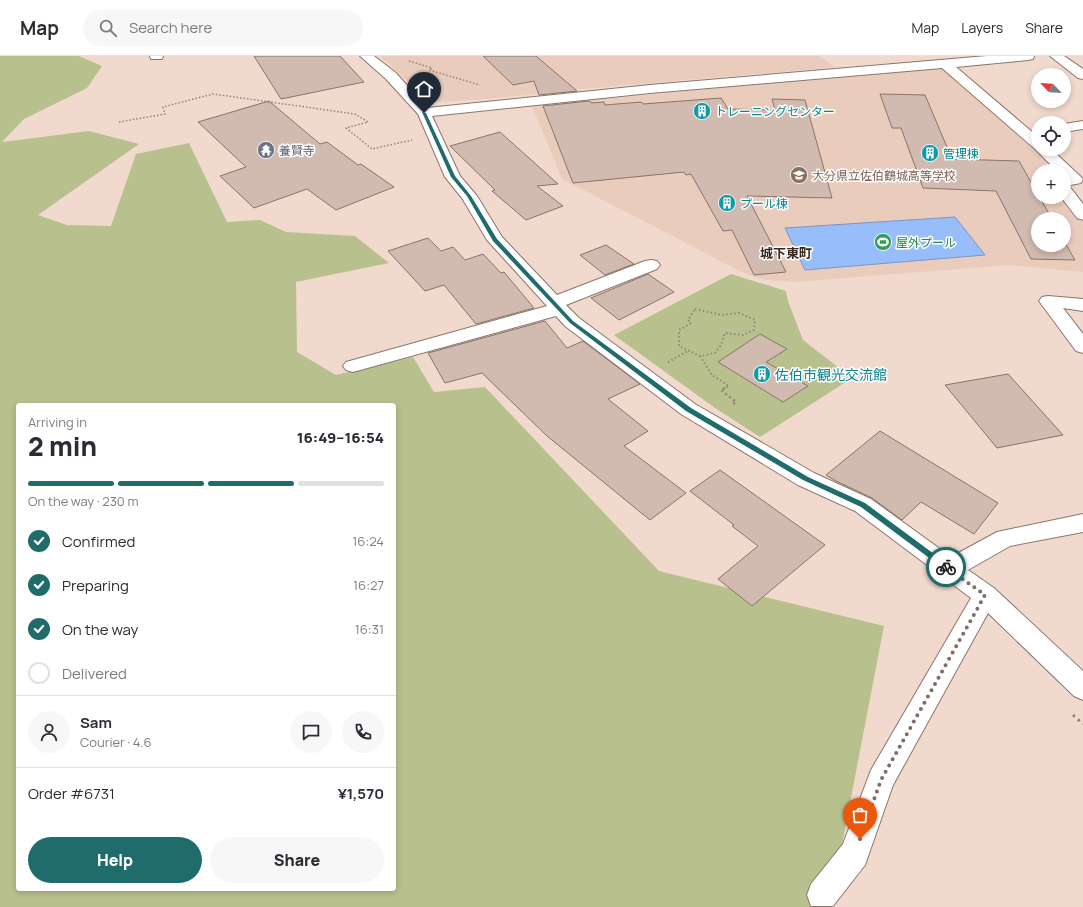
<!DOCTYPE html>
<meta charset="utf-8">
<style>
:root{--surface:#fff;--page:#f7f7f7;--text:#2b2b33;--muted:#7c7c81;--line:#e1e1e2;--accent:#206c6c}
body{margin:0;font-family:Manrope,"Noto Sans JP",sans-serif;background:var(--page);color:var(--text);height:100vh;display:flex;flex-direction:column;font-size:15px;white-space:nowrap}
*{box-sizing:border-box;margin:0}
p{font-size:13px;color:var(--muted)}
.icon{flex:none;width:22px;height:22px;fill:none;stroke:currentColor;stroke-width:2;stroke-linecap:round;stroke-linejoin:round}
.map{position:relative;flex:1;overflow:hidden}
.sheet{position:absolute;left:16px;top:347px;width:380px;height:488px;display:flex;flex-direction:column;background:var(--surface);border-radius:4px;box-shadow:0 2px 6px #0003}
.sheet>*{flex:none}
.needle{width:26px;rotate:295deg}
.buttons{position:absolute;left:1031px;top:12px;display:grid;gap:8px}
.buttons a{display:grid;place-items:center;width:40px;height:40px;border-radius:50%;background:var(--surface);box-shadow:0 2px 6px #0003;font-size:20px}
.pin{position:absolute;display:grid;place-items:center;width:34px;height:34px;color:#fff;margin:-41px -17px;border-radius:50% 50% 50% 0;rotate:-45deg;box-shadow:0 0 4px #0007}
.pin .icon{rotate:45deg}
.courier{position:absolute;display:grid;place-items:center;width:40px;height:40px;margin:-20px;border:3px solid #206c6c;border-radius:50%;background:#fff;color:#222;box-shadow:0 1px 5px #0007}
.headline em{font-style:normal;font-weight:800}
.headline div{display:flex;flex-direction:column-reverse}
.headline{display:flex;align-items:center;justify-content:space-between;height:68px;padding:0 12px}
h1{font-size:26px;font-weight:800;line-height:30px}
.bar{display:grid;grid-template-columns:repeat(4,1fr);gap:6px 4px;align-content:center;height:48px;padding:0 12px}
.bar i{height:5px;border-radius:3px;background:var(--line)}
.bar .selected{background:var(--accent)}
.bar p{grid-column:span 4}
.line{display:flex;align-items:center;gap:10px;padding:0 12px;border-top:1px solid var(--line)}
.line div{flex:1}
.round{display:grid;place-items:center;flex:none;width:42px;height:42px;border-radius:21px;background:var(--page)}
ol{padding:0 12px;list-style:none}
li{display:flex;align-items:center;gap:12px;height:44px}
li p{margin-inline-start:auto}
li .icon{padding:4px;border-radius:50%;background:var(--accent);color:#fff;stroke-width:4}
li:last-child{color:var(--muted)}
li i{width:22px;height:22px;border:2px solid var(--line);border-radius:50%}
.primary-button{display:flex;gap:8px;margin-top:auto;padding:8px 12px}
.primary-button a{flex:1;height:46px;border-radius:24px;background:var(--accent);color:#fff;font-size:16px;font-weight:800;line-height:46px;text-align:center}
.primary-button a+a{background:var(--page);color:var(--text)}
header{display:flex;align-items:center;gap:24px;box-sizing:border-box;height:56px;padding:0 20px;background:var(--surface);border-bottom:1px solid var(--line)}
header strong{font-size:19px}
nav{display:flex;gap:22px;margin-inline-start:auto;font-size:14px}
.search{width:280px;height:36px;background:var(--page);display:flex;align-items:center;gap:10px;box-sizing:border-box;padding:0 14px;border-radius:22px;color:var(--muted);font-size:15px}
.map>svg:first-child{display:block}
.built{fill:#eaccbd;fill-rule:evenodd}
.green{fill:#b8c18d;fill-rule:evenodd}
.water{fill:#97befb;stroke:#7d95be}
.building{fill:#d1baaf;stroke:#89746a}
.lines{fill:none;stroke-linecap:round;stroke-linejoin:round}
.minor-casing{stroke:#8b756b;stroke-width:2}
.path-far3{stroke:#93827b;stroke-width:1.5;stroke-dasharray:1.5 2;stroke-linecap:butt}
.path-far2{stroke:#93827b;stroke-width:2;stroke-dasharray:1.5 2.5;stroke-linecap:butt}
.path-far1{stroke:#93827b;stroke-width:2.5;stroke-dasharray:2 3;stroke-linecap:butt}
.path{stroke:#93827b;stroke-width:3;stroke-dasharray:2.5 4;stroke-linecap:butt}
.minor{fill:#fff;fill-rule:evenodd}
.route{fill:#206c6c}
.done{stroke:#7d6e68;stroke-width:4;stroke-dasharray:0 7.2}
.labels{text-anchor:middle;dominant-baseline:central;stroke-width:3;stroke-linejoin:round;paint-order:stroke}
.far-culture-label{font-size:12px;fill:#0d838f;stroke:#fff;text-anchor:start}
.far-worship-label{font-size:12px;fill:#5b616d;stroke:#fff;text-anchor:start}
.far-education-label{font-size:12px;fill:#785e54;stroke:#fff;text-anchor:start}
.far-leisure-label{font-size:12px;fill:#27864d;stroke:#fff;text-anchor:start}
.far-neighbourhood-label{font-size:13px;font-weight:bold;fill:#39271f;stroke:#fff}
.culture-label{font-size:14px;fill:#0d838f;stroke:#fff;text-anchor:start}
</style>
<header>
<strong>Map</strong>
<div class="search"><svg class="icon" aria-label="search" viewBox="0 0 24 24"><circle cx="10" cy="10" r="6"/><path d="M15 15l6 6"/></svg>Search here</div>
<nav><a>Map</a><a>Layers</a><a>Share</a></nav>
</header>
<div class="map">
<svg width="1083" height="851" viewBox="0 0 1083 851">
<rect width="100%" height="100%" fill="#f1d9ce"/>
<path class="built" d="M380 0H818L836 11 582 33 486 43 438 46 429 45Z
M943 10 1056 115H1038V141H1063L1083 167V216L1008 209 795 226 766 224 748 219 562 123 532 50ZM1038 163H1064V189H1038Z"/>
<path class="green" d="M0 0H79L102 10 87 32 24 63 2 86 89 75 139 88 38 159 67 169 111 170 136 98 189 87 227 166 260 164 286 176 355 180 389 207 296 226 297 296 336 319 413 301 434 336 485 331 659 515 884 570 830 851H0ZM18 349H394V833H18Z
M731 218 786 235 788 245 803 284 852 322 760 381 715 352 614 279Z"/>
<path class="water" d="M955 161 985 199 805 214 785 172Z"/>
<path class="building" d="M254 0H340L364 26 281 43Z
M483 0H536L577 35 539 39 534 25 513 29Z
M880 38 925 39 952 103 1019 105 1052 163H1038V189H1064V185L1075 204 1031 203 996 135 923 132 901 72H892Z
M721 42 728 53 775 54 772 43 805 44 832 142 747 140 786 216 754 219 732 174 723 175 691 118 686 119 684 116 573 127 543 50 589 45 592 47 604 46 605 49 641 46 643 48Z
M269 45 320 88 327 86 358 109 361 108 394 131 336 154 307 133 254 152 220 120 246 111 198 66Z
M500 76 558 128 537 130 563 150 526 164 492 135 495 134 450 90Z
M428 182 441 195 453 191 465 204 483 198 501 217 504 216 534 252 476 268 444 229 425 235 388 195Z
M606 189 634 208 605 219 580 199Z
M648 218 674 236 619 264 591 242Z
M545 265 567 292 583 285 640 328 608 343 648 375 624 390 686 437 650 464 547 380 482 317 445 327 428 297Z
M760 278 787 293 766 306 808 330 783 346 718 306Z
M1008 318 1063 379 997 392 945 329Z
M880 375 998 447 974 478 921 446 902 464 872 442 836 425 826 419Z
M720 414 825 489 752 550 718 523 758 490 732 470 734 469 690 435Z"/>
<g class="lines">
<defs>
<path id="minor" d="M150 0H163L162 3H151Z
M360 0H374L396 17 427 52 650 29 987 0H1034L1033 3 1028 4 956 11 1038 81V93H1051L1081 121 1083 123 1081 127 1065 130 1070 131 1083 148V164L1077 162 1061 141H1064V115H1057L1035 93 942 12 650 37 432 60 460 120 477 140 502 181 557 239 645 205 651 204 657 205 660 209 657 213 566 249 579 262 695 348 814 417 871 443 951 501 997 476 1083 458V476L1010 490 968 514 994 532 1083 615V644L1074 640 988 557 893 729 865 809 833 850H811L807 839 811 828 843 788 871 714 971 542 855 455 798 429 681 358 565 270 556 260 353 316 346 314 343 310 346 306 547 250 487 184 462 142 445 121 418 58 386 23Z
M1050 0H1064L1083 13V23L1078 22Z
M1083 65V73L1064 76V68Z
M1048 240 1083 243V255L1063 252 1083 278V297L1076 295 1039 245 1042 241Z"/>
</defs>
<use href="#minor" class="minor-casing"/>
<path class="path-far3" d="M409 5 432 12 429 14 480 29
M119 66 165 58 163 51 213 38 355 58 368 66 346 72 372 93 412 84"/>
<path class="path-far2" d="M695 253 722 259 739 257 755 264 754 274 743 279 725 277 721 289 715 297 700 300 679 290V274L691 267 688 264Z
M700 300 712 319 729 330 723 333
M668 306 688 295"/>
<path class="path-far1" d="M725 332 721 334 736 346 731 350"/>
<path class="path" d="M1073 659 1083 668"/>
<use href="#minor" class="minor"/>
</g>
<path class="route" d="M422 56 426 57 455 120 471 140 497 183 573 265 691 352 808 421 865 447 949 509V513H944L861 451 803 424 686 355 570 267 493 185 467 140 451 121Z"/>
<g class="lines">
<path class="done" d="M860 783 881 724 985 539 946 511"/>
</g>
<defs>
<symbol id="building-disc" viewBox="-11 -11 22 22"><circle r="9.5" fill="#0f9aa8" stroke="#fff"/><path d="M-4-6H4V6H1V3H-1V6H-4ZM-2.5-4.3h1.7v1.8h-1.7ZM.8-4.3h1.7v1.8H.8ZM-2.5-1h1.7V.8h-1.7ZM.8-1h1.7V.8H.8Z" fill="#fff"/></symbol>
<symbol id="temple-disc" viewBox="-11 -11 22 22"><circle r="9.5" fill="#6b7280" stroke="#fff"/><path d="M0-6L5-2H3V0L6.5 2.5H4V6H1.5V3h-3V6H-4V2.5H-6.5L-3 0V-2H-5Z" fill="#fff"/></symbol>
<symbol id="school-disc" viewBox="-11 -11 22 22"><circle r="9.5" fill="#8d6e63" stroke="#fff"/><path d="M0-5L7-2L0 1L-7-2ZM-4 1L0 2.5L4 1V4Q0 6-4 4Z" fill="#fff"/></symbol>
<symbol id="stadium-disc" viewBox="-11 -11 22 22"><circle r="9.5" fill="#2e9e5b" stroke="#fff"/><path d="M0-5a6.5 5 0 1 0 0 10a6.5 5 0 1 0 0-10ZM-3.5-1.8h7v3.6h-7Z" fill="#fff"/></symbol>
</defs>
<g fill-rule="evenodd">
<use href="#building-disc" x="692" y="45" width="20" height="20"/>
<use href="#temple-disc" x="256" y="84" width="20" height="20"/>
<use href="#building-disc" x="920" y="87" width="20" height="20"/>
<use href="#school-disc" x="789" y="109" width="20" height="20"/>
<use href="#building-disc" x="717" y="137" width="20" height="20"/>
<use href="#stadium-disc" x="873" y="176" width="20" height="20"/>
<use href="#building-disc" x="752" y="308" width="20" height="20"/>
</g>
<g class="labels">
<g class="far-culture-label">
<text x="715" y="55">トレーニングセンター</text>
<text x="943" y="97">管理棟</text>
<text x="740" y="147">プール棟</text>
</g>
<g class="far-worship-label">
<text x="279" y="94">養賢寺</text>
</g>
<g class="far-education-label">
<text x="812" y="119">大分県立佐伯鶴城高等学校</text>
</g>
<g class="far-leisure-label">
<text x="896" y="186">屋外プール</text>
</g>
<g class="far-neighbourhood-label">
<text x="786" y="197">城下東町</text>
</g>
<g class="culture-label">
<text x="775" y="318">佐伯市観光交流館</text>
</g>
</g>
</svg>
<div class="buttons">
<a><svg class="needle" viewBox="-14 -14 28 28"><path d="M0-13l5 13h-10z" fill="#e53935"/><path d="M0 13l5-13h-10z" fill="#7c7c81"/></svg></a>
<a><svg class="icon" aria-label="locate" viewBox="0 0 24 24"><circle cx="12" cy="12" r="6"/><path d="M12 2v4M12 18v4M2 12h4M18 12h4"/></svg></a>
<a>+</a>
<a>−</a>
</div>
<div class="pin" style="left:860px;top:783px;background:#ea580c"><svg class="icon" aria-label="bag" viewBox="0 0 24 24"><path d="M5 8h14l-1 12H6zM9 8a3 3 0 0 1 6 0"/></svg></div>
<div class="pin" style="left:424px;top:57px;background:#1f2937"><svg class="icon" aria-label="home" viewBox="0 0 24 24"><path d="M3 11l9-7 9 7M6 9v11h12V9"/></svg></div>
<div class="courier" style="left:946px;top:511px"><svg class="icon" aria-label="bike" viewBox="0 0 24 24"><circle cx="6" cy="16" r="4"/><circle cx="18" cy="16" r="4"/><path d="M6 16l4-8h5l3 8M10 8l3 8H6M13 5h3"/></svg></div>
<section class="sheet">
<div class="headline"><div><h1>2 min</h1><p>Arriving in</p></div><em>16:49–16:54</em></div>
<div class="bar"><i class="selected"></i><i class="selected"></i><i class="selected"></i><i></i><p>On the way · 230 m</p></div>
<ol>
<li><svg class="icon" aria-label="check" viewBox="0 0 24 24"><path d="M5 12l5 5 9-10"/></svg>Confirmed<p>16:24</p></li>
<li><svg class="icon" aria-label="check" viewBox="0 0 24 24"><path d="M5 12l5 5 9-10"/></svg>Preparing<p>16:27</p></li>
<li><svg class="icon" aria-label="check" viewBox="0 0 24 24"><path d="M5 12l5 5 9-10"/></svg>On the way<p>16:31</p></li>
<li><i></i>Delivered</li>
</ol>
<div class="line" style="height:72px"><a class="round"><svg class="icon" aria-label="person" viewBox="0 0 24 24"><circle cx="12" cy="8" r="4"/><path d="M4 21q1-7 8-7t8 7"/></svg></a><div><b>Sam</b><p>Courier · 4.6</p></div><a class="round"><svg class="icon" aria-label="chat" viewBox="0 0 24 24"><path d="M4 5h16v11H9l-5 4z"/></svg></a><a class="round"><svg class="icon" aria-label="phone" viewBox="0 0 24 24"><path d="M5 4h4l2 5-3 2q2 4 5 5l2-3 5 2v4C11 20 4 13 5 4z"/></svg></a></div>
<div class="line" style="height:52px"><div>Order #6731</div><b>¥1,570</b></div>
<div class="primary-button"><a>Help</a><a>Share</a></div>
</section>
</div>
